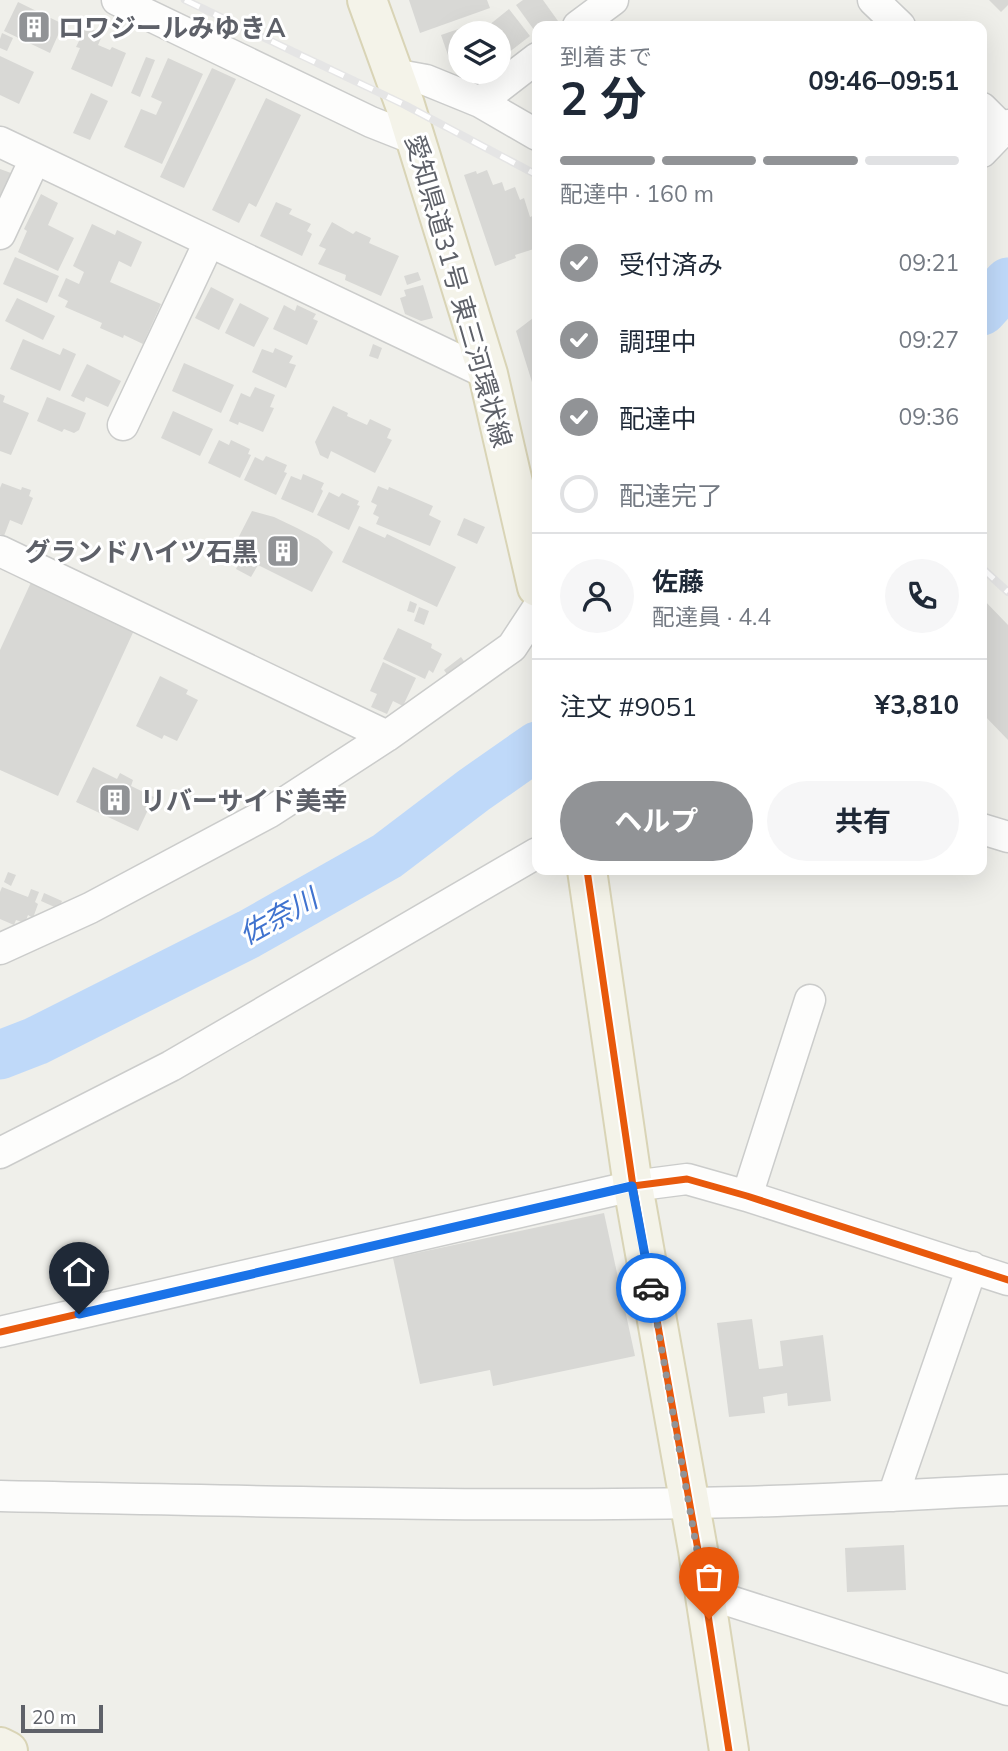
<!DOCTYPE html>
<html lang="ja">
<meta charset="utf-8">
<style>
:root{--surface:#fff;--page:#f6f6f7;--text:#1f2937;--muted:#747a83;--line:#e0e1e3;--accent:#919396}
body{margin:0;font-family:Mulish,"Noto Sans JP",sans-serif;background:var(--page);color:var(--text);height:100vh;display:flex;flex-direction:column;font-size:26px;white-space:nowrap}
*{box-sizing:border-box;margin:0}
p{font-size:23px;color:var(--muted)}
.icon{flex:none;width:38px;height:38px;fill:none;stroke:currentColor;stroke-width:2;stroke-linecap:round;stroke-linejoin:round}
.map{position:relative;flex:1;overflow:hidden}
.panel{position:absolute;left:532px;top:21px;width:455px;height:854px;display:flex;flex-direction:column;background:var(--surface);border-radius:14px;box-shadow:0 7px 28px #0002}
.panel>*{flex:none}
.fabs{position:absolute;left:448px;top:21px;display:grid;gap:14px}
.fabs a{display:grid;place-items:center;width:63px;height:63px;border-radius:50%;background:var(--surface);box-shadow:0 7px 28px #0002;font-size:35px}
.scale{position:absolute;left:21px;bottom:18px;width:82px;box-sizing:border-box;padding-left:7px;border:4px solid #5e6169;border-top:0;font-size:19px;line-height:24px;white-space:nowrap;color:#5e6169;-webkit-text-stroke:5px #fff;paint-order:stroke}
.pin{position:absolute;display:grid;place-items:center;width:60px;height:60px;color:#fff;margin:-72px -30px;border-radius:50% 50% 50% 0;rotate:-45deg;box-shadow:0 0 7px #0007}
.pin .icon{rotate:45deg}
.courier{position:absolute;display:grid;place-items:center;width:70px;height:70px;margin:-35px;border:5px solid #1a73e8;border-radius:50%;background:#fff;color:#222;box-shadow:0 2px 9px #0007}
.summary em{font-style:normal;font-weight:700}
.summary div{display:flex;flex-direction:column-reverse}
.summary{display:flex;align-items:center;justify-content:space-between;height:119px;padding:0 28px}
h1{font-size:46px;font-weight:700;line-height:52px}
.bar{display:grid;grid-template-columns:repeat(4,1fr);gap:10px 7px;align-content:center;height:84px;padding:0 28px}
.bar i{height:9px;border-radius:5px;background:var(--line)}
.bar .selected{background:var(--accent)}
.bar p{grid-column:span 4}
.line{display:flex;align-items:center;gap:18px;padding:0 28px;border-top:2px solid var(--line)}
.line div{flex:1}
.round{display:grid;place-items:center;flex:none;width:74px;height:74px;border-radius:37px;background:var(--page)}
ol{padding:0 28px;list-style:none}
li{display:flex;align-items:center;gap:21px;height:77px}
li p{margin-inline-start:auto}
li .icon{padding:7px;border-radius:50%;background:var(--accent);color:#fff;stroke-width:4}
li:last-child{color:var(--muted)}
li i{width:38px;height:38px;border:4px solid var(--line);border-radius:50%}
.button{display:flex;gap:14px;margin-top:auto;padding:14px 28px}
.button a{flex:1;height:80px;border-radius:42px;background:var(--accent);color:#fff;font-size:28px;font-weight:700;line-height:80px;text-align:center}
.button a+a{background:var(--page);color:var(--text)}
.map>svg:first-child{display:block}
.lines{fill:none;stroke-linecap:round;stroke-linejoin:round}
.river{stroke:#bfd9f9;stroke-width:49}
.building{fill:#d8d8d5}
.minor-casing{stroke:#cbcccb;stroke-width:33}
.major-casing{stroke:#d9d4b6;stroke-width:42}
.minor{stroke:#fdfdfc;stroke-width:30}
.major{stroke:#f4f3e9;stroke-width:38}
.rail-casing{stroke:#e5e5e5;stroke-width:8}
.rail{stroke:#fff;stroke-width:5;stroke-dasharray:16;stroke-linecap:butt}
.cycleway-casing{stroke:#fff;stroke-width:11}
.cycleway{stroke:#e8590c;stroke-width:7}
.done{stroke:#919396;stroke-width:7;stroke-dasharray:0 12.6}
.route{stroke:#1a73e8;stroke-width:9}
.labels{text-anchor:middle;dominant-baseline:central;stroke-width:6;stroke-linejoin:round;paint-order:stroke}
.poi-label{font-size:26px;font-weight:bold;fill:#5e6169;stroke:#fff;text-anchor:start}
.street-label{font-size:26px;fill:#5e6169;stroke:#fff}
.water-label{font-size:28px;font-style:italic;fill:#4073cf;stroke:#fff}
</style>
<div class="map">
<svg width="1008" height="1751" viewBox="0 0 1008 1751">
<rect width="100%" height="100%" fill="#efefea"/>
<g class="lines">
<path class="river" d="M982 311 1008 282
M0 1055 36 1041 249 934 387 856 474 790 537 746"/>
</g>
<path class="building" d="M409 0H487L490 8 420 33Z
M523 0H543L558 21 551 26H537V34L516 5Z
M989 0H1008V5L1001 12Z
M18 2 63 24 50 53 4 31Z
M509 9 530 36 504 56 499 49V33H486L483 30Z
M473 24 476 33H460V57L450 61 441 35Z
M86 27 103 34 98 45 110 50 112 47 126 53 112 87 71 69 80 48 76 47Z
M2 33 13 38 7 51 0 48V39Z
M0 56 34 72 19 104 0 95Z
M146 57 155 60 140 97 131 93Z
M168 58 203 74 162 164 124 147 141 109 156 115 162 102 151 97Z
M212 68 236 79 184 188 160 177Z
M91 93 108 101 90 140 73 133Z
M266 98 301 115 256 207 249 203 239 223 212 210Z
M0 169 11 173 0 201Z
M487 170 493 185 502 182 505 191 515 187 520 200 524 198 530 217 537 214V248L515 255 516 258 495 266 464 175 476 171 477 174Z
M41 194 58 203 48 225 74 238 58 271 18 252 27 231 24 229Z
M276 202 292 209 289 214 311 224 307 231 312 234 302 256 260 236Z
M332 222 353 234 356 231 371 238 369 243 399 256 381 296 345 280 346 275 318 264 326 249 319 246Z
M92 224 115 235 117 230 142 242 131 267 119 261 110 282 161 304 143 344 124 335 123 338 100 328 102 323 65 307 68 301 58 296 66 278 79 284 84 272 73 266Z
M15 257 59 276 47 303 3 284Z
M418 272 421 280 407 285 404 276Z
M423 285 433 318 421 321 405 314 400 298 406 296 404 290Z
M211 287 234 299 219 330 195 318Z
M17 298 55 316 43 340 5 321Z
M240 303 269 318 254 347 225 333Z
M284 305 295 311 297 305 316 314 313 319 318 321 307 345 273 329Z
M537 315V398L516 331Z
M23 339 60 355 63 348 76 354 60 391 10 369Z
M373 344 382 348 378 359 369 356Z
M275 348 293 356 289 363 296 365 286 388 252 372 262 349 273 353Z
M184 363 234 385 221 413 172 391Z
M87 364 121 381 108 407 86 397 84 402 71 396Z
M255 387 275 395 270 407 274 408 263 432 239 422 238 425 229 421 241 393 250 397Z
M0 394 5 396 3 402 29 413 11 455 0 451Z
M47 397 86 413 79 430 74 433 64 429 62 432 37 421Z
M333 406 348 413 347 416 367 425 370 419 391 429 387 438 392 440 375 473 331 451 328 459 320 455 315 442Z
M173 411 213 429 200 456 161 438Z
M219 440 229 445 231 440 250 449 248 454 251 455 240 478 208 463Z
M266 456 287 465 284 472 287 473 276 495 244 480 255 457 263 461Z
M303 474 324 483 321 489 323 491 313 513 281 499 291 476 301 480Z
M2 483 21 490 22 487 31 490 29 496 33 498 22 525 10 520 4 536 0 534V488Z
M378 486 388 490 389 487 433 506 429 515 441 521 430 546 376 524 379 517 373 514 377 505 371 502Z
M329 492 339 497 342 493 359 501 357 505 360 506 349 530 317 515Z
M252 511 274 517 297 528 318 539 333 552 312 592 258 565 251 577 236 569 243 556 232 550Z
M464 518 485 527 477 544 457 535Z
M359 526 385 538 387 534 456 567 437 607 342 562Z
M33 578 136 626 58 796 0 770V650Z
M982 598 1008 625V740L982 713Z
M410 601 417 604 414 613 407 611Z
M419 607 429 611 424 625 414 621Z
M398 628 432 644 431 648 442 654 433 673 429 670 425 679 383 659Z
M461 657 466 664 449 677 444 670Z
M383 662 416 678 403 706 393 701 387 714 371 707 377 694 370 691Z
M160 676 188 690 186 694 198 700 177 741 164 735 162 739 136 726Z
M93 767 117 779 120 773 133 780 131 786 154 797 138 831 76 802Z
M8 872 16 875 11 886 4 882Z
M2 887 28 897 31 889 39 892 35 902 38 904 33 918 28 915 25 923 16 920 14 925 0 919V892Z
M44 893 62 901 59 909 41 901Z
M604 1213 635 1356 493 1386 490 1370 420 1384 393 1258Z
M752 1319 759 1369 783 1366 780 1341 823 1335 831 1401 788 1406 787 1393 763 1397 765 1413 729 1417 717 1323Z
M904 1545 906 1590 847 1592 845 1548Z"/>
<g class="lines">
<defs>
<path id="minor" d="M117 0 371 122 414 139
M873 0 900 26
M578 26 613 0
M393 74 426 80 480 102 537 135
M480 102 537 58
M982 108 1004 130
M0 142 488 374
M982 152 1008 125
M0 234 35 159
M123 425 209 242
M0 551 387 736
M982 829 1008 837
M0 949 90 908 270 812 387 736 512 647 537 609
M0 1153 171 1066 537 853
M747 1196 810 1000
M0 1332 633 1186 687 1179 747 1196 1008 1280
M0 1496C246 1501 493 1508 739 1502 829 1500 918 1494 1008 1490
M893 1496 972 1267
M705 1593 1008 1690"/>
<path id="major" d="M367 0 405 105 488 374 537 587
M587 870 633 1186 698 1550 729 1751
M0 1747 8 1751"/>
</defs>
<use href="#minor" class="minor-casing"/>
<use href="#major" class="major-casing"/>
<use href="#minor" class="minor"/>
<use href="#major" class="major"/>
<defs>
<path id="rail" d="M185 0 405 105 537 175
M982 568 1008 592"/>
</defs>
<use href="#rail" class="rail-casing"/>
<use href="#rail" class="rail"/>
<defs>
<path id="cycleway" d="M587 870 633 1186 698 1550 729 1751
M0 1332 633 1186 687 1179 747 1196 1008 1280"/>
</defs>
<use href="#cycleway" class="cycleway-casing"/>
<use href="#cycleway" class="cycleway"/>
</g>
<g class="lines">
<path class="done" d="M651 1288 709 1619"/>
<path class="route" d="M79 1314 632 1186 651 1288"/>
</g>
<defs>
<symbol id="building-square" viewBox="-11 -11 22 22"><rect x="-9" y="-9" width="18" height="18" rx="4" fill="#919396" stroke="#fff"/><path d="M-4-6H4V6H1V3H-1V6H-4ZM-2.5-4.3h1.7v1.8h-1.7ZM.8-4.3h1.7v1.8H.8ZM-2.5-1h1.7V.8h-1.7ZM.8-1h1.7V.8H.8Z" fill="#fff"/></symbol>
</defs>
<g fill-rule="evenodd">
<use href="#building-square" x="15" y="8" width="38" height="38"/>
<use href="#building-square" x="264" y="532" width="38" height="38"/>
<use href="#building-square" x="96" y="781" width="38" height="38"/>
</g>
<g class="labels">
<g class="poi-label">
<text x="58" y="27">ロワジールみゆきA</text>
<text x="258" y="551" text-anchor="end">グランドハイツ石黒</text>
<text x="140" y="800">リバーサイド美幸</text>
</g>
<g class="street-label">
<text transform="translate(459 291) rotate(74)">愛知県道31号 東三河環状線</text>
</g>
<g class="water-label">
<text transform="translate(278 916) rotate(-29)">佐奈川</text>
</g>
</g>
</svg>
<div class="fabs">
<a><svg class="icon" aria-label="layers" viewBox="0 0 24 24"><path d="M12 4l9 5-9 5-9-5zM3 14l9 5 9-5"/></svg></a>
</div>
<div class="scale">20 m</div>
<div class="pin" style="left:709px;top:1619px;background:#ea580c"><svg class="icon" aria-label="bag" viewBox="0 0 24 24"><path d="M5 8h14l-1 12H6zM9 8a3 3 0 0 1 6 0"/></svg></div>
<div class="pin" style="left:79px;top:1314px;background:#1f2937"><svg class="icon" aria-label="home" viewBox="0 0 24 24"><path d="M3 11l9-7 9 7M6 9v11h12V9"/></svg></div>
<div class="courier" style="left:651px;top:1288px"><svg class="icon" aria-label="car" viewBox="0 0 24 24"><path d="M5 17H2v-5l4-1 3-4h7l3 4 3 1v5h-3M9 17h6M6 11h13"/><circle cx="7" cy="17" r="2"/><circle cx="17" cy="17" r="2"/></svg></div>
<section class="panel">
<div class="summary"><div><h1>2 分</h1><p>到着まで</p></div><em>09:46–09:51</em></div>
<div class="bar"><i class="selected"></i><i class="selected"></i><i class="selected"></i><i></i><p>配達中 · 160 m</p></div>
<ol>
<li><svg class="icon" aria-label="check" viewBox="0 0 24 24"><path d="M5 12l5 5 9-10"/></svg>受付済み<p>09:21</p></li>
<li><svg class="icon" aria-label="check" viewBox="0 0 24 24"><path d="M5 12l5 5 9-10"/></svg>調理中<p>09:27</p></li>
<li><svg class="icon" aria-label="check" viewBox="0 0 24 24"><path d="M5 12l5 5 9-10"/></svg>配達中<p>09:36</p></li>
<li><i></i>配達完了</li>
</ol>
<div class="line" style="height:126px"><a class="round"><svg class="icon" aria-label="person" viewBox="0 0 24 24"><circle cx="12" cy="8" r="4"/><path d="M4 21q1-7 8-7t8 7"/></svg></a><div><b>佐藤</b><p>配達員 · 4.4</p></div><a class="round"><svg class="icon" aria-label="phone" viewBox="0 0 24 24"><path d="M5 4h4l2 5-3 2q2 4 5 5l2-3 5 2v4C11 20 4 13 5 4z"/></svg></a></div>
<div class="line" style="height:91px"><div>注文 #9051</div><b>¥3,810</b></div>
<div class="button"><a>ヘルプ</a><a>共有</a></div>
</section>
</div>
